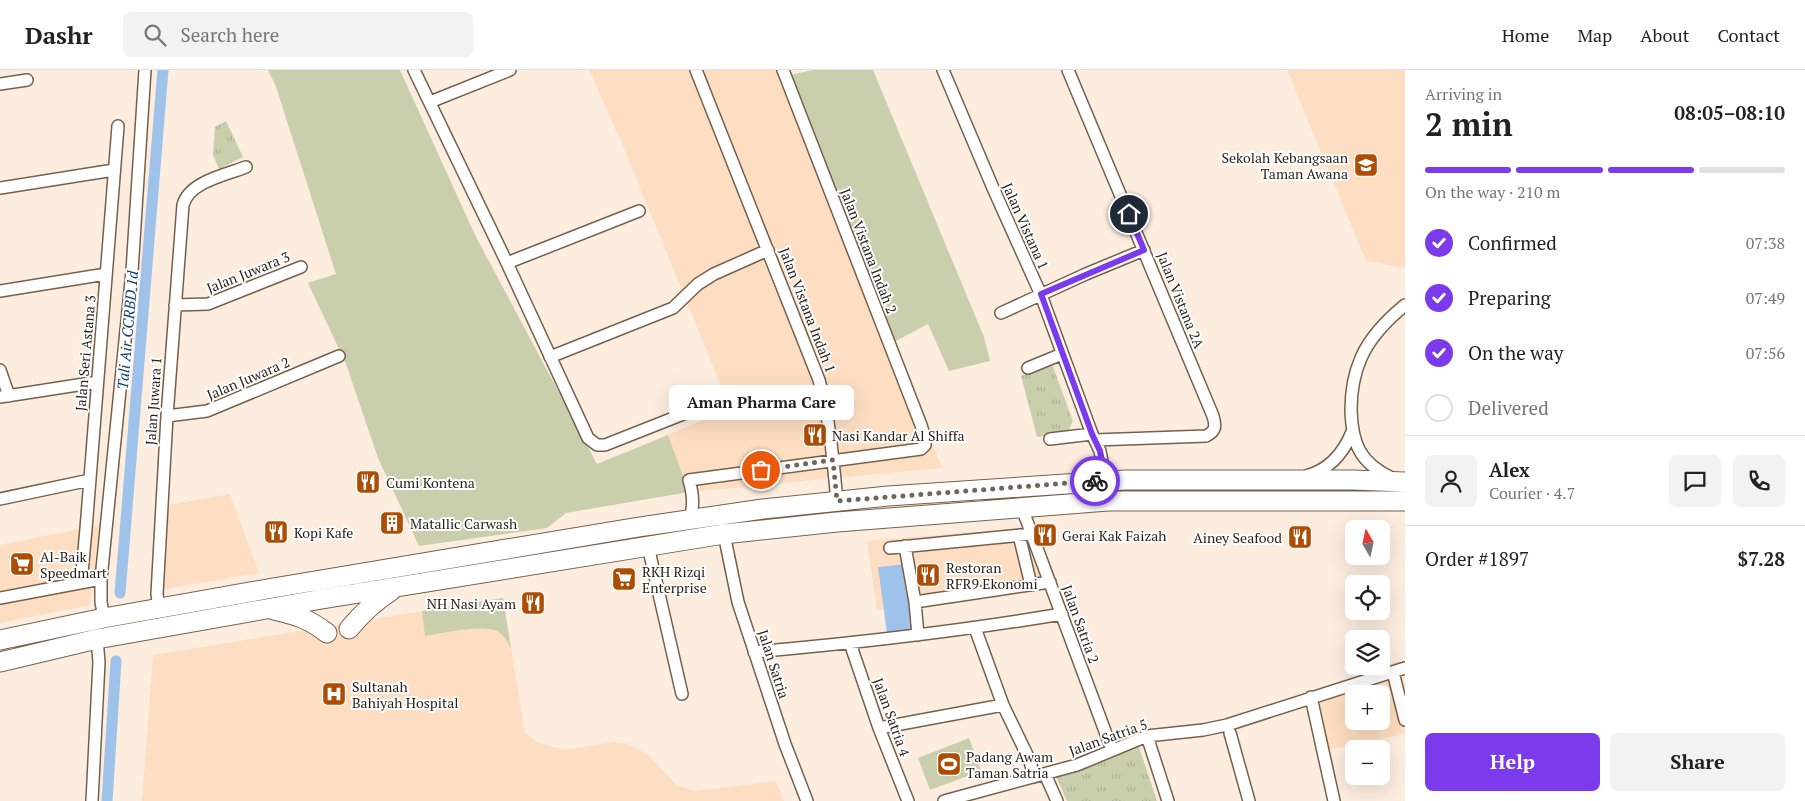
<!DOCTYPE html>
<meta charset="utf-8">
<style>
:root{--surface:#fff;--page:#f2f2f2;--text:#222;--muted:#767676;--line:#e0e0e0;--accent:#7c3aed}
body{margin:0;font-family:"PT Serif",serif;background:var(--page);color:var(--text);height:100vh;display:flex;flex-direction:column;font-size:19px;white-space:nowrap}
*{box-sizing:border-box;margin:0}
p{font-size:16px;color:var(--muted)}
.icon{flex:none;width:28px;height:28px;fill:none;stroke:currentColor;stroke-width:2;stroke-linecap:round;stroke-linejoin:round}
.map{position:relative;flex:1;overflow:hidden}
.drawer{display:flex;flex-direction:column;background:var(--surface);width:400px}
.drawer>*{flex:none}
.needle{width:32px;rotate:351deg}
.buttons{position:absolute;left:1345px;top:450px;display:grid;gap:10px}
.buttons a{display:grid;place-items:center;width:45px;height:45px;border-radius:8px;background:var(--surface);box-shadow:0 5px 20px #0002;font-size:25px}
.pin{position:absolute;display:grid;place-items:center;width:42px;height:42px;color:#fff;margin:-21px;border:2px solid #fff;border-radius:50%;box-shadow:0 1px 5px #0007}
.courier{position:absolute;display:grid;place-items:center;width:50px;height:50px;margin:-25px;border:4px solid #7c3aed;border-radius:50%;background:#fff;color:#222;box-shadow:0 1px 6px #0007}
.bubble{position:absolute;height:35px;border-radius:8px;background:var(--surface);box-shadow:0 5px 20px #0002;font-size:16px;font-weight:600;line-height:35px;text-align:center}
.headline em{font-style:normal;font-weight:600}
.headline div{display:flex;flex-direction:column-reverse}
.headline{display:flex;align-items:center;justify-content:space-between;height:85px;padding:0 20px}
h1{font-size:32px;font-weight:600;line-height:38px}
.bar{display:grid;grid-template-columns:repeat(4,1fr);gap:8px 5px;align-content:center;height:60px;padding:0 20px}
.bar i{height:6px;border-radius:4px;background:var(--line)}
.bar .active{background:var(--accent)}
.bar p{grid-column:span 4}
.line{display:flex;align-items:center;gap:12px;padding:0 20px;border-top:1px solid var(--line)}
.line div{flex:1}
.round{display:grid;place-items:center;flex:none;width:52px;height:52px;border-radius:8px;background:var(--page)}
ol{padding:0 20px;list-style:none}
li{display:flex;align-items:center;gap:15px;height:55px}
li p{margin-inline-start:auto}
li .icon{padding:5px;border-radius:50%;background:var(--accent);color:#fff;stroke-width:4}
li:last-child{color:var(--muted)}
li i{width:28px;height:28px;border:2px solid var(--line);border-radius:50%}
.action{display:flex;gap:10px;margin-top:auto;padding:10px 20px}
.action a{flex:1;height:58px;border-radius:8px;background:var(--accent);color:#fff;font-size:20px;font-weight:600;line-height:58px;text-align:center}
.action a+a{background:var(--page);color:var(--text)}
header{display:flex;align-items:center;gap:30px;box-sizing:border-box;height:70px;padding:0 25px;background:var(--surface);border-bottom:1px solid var(--line)}
header strong{font-size:24px}
nav{display:flex;gap:28px;margin-inline-start:auto;font-size:18px}
.search{width:350px;height:45px;background:var(--page);display:flex;align-items:center;gap:12px;box-sizing:border-box;padding:0 18px;border-radius:8px;color:var(--muted);font-size:19px}
main{display:flex;flex:1;min-height:0}
.map>svg:first-child{display:block}
.built{fill:#fedec2;fill-rule:evenodd}
.green{fill:#c9cfac}
.park{fill:url(#park-tufts)}
.water{fill:#9fc2eb}
.lines{fill:none;stroke-linecap:round;stroke-linejoin:round}
.canal{stroke:#9fc2eb;stroke-width:11}
.minor-casing{stroke:#76604c;stroke-width:14}
.trunk-casing{stroke:#76604c;stroke-width:21}
.minor{stroke:#fff;stroke-width:11}
.trunk{stroke:#fff;stroke-width:19}
.done{stroke:#72665c;stroke-width:5;stroke-dasharray:0 9}
.route{stroke:#7c3aed;stroke-width:6}
.labels{text-anchor:middle;dominant-baseline:central;stroke-width:4;stroke-linejoin:round;paint-order:stroke}
.poi-label{font-size:14px;fill:#271e16;stroke:#fff;text-anchor:start}
.street-label{font-size:14px;fill:#271e16;stroke:#fff}
.water-label{font-size:15px;font-style:italic;fill:#114173;stroke:#fff}
</style>
<header>
<strong>Dashr</strong>
<div class="search"><svg class="icon" aria-label="search" viewBox="0 0 24 24"><circle cx="10" cy="10" r="6"/><path d="M15 15l6 6"/></svg>Search here</div>
<nav><a>Home</a><a>Map</a><a>About</a><a>Contact</a></nav>
</header>
<main>
<div class="map">
<svg width="1405" height="731" viewBox="0 0 1405 731">
<defs>
<pattern id="park-tufts" width="24" height="20" patternUnits="userSpaceOnUse" patternTransform="scale(1.25)"><rect width="24" height="20" fill="#c9cfac"/><path d="M3 7l-1-3M5 7V3M7 7l1-3M15 17l-1-3M17 17v-4M19 17l1-3" fill="none" stroke="#adb193"/></pattern>
</defs>
<rect width="100%" height="100%" fill="#fceddf"/>
<path class="built" d="M589 0H788L942 398 689 422 668 365 730 338 621 71Z
M1287 0H1405V198L1366 191Z
M230 424 259 503 153 521 156 437Z
M99 455 90 535 0 553V475Z
M1029 457 1052 513 877 540 867 471Z
M503 528 525 663 537 672 564 680 613 672 628 674 647 684 677 715 695 721 776 711 784 731H142L153 585Z
M1399 591 1405 615V664L1317 682 1305 625ZM1354 624H1381V651H1354Z"/>
<path class="green" d="M268 0H400L475 165 597 394 668 365 689 422 566 443 547 458 419 476 378 388 346 294 308 213 336 204 275 14Z
M813 0H873L984 267 990 291 949 301 928 254 894 272 790 5Z
M503 528 511 579C508 572 504 565 497 561 482 554 442 563 425 566L422 541Z
M969 668 981 701 930 720 918 688Z"/>
<path class="park" d="M226 51 243 87 219 99 213 85 215 57Z
M1052 294 1073 351 1067 363 1037 367 1021 306Z
M1138 674 1157 731H1067L1054 702Z"/>
<path class="water" d="M906 494 914 559 887 563 878 497Z"/>
<g class="lines">
<path class="canal" d="M120 523 163 0
M107 731 116 591"/>
<defs>
<path id="minor" d="M414 0 507 193 588 368 597 375H605L719 330
M696 0 819 310C830 349 833 391 837 431
M943 0 993 118 1041 225 1092 364 1100 381 1106 411
M1068 0 1213 346C1216 356 1216 361 1206 366L1095 370
M0 14 27 10
M430 32 510 0
M0 118 114 100
M507 193 639 141
M0 221 106 204
M175 235 208 234 301 197
M1001 243 1086 204 1144 180
M550 287 673 238 698 214 714 204 768 180
M1028 298 1062 284
M0 300 9 326
M0 327 97 312
M167 346 207 341 339 286
M1050 369 1092 364
M1306 406C1329 400 1343 384 1352 362
M1392 408C1360 393 1352 374 1351 340 1351 322 1354 304 1361 288 1370 267 1388 249 1405 235
M0 429 90 410
M1022 438 1112 680
M690 449C694 435 693 424 689 410L921 379 925 375V368L921 355 783 0
M724 464 738 532 785 674 807 731
M1019 465 1031 515
M648 476 682 624
M905 476 915 532 918 565
M890 478 1032 464
M81 513 86 459 118 56
M0 528 101 509
M915 532 1050 512
M159 538 157 524 167 346 183 135C189 112 225 105 246 97
M104 548 101 532V509L132 201 145 0
M975 558 1003 635 1030 691 1034 707
M850 573 879 658 908 731
M754 582C857 573 960 561 1062 544
M1393 602 1405 650
M1311 627 1334 731
M879 658 1003 635
M1230 663 1249 731
M1147 666 1168 731
M1045 704 1057 731
M92 731 99 592 97 569
M944 731 1077 695 1147 666 1203 660 1227 655 1405 598"/>
<path id="trunk" d="M274 540C296 545 309 549 327 563
M349 559C362 543 374 532 391 521
M0 570 104 548 273 518 639 457 763 439 888 426 1125 410H1353L1405 412
M0 592 97 569 322 529 724 464 837 452 1108 431H1405"/>
</defs>
<use href="#minor" class="minor-casing"/>
<use href="#trunk" class="trunk-casing"/>
<use href="#minor" class="minor"/>
<use href="#trunk" class="trunk"/>
</g>
<g class="lines">
<path class="done" d="M761 400 833 390 837 431 1095 411"/>
<path class="route" d="M1095 411H1106L1100 381 1092 364 1041 224 1144 180 1129 144"/>
</g>
<defs>
<symbol id="school-square" viewBox="-11 -11 22 22"><rect x="-9" y="-9" width="18" height="18" rx="4" fill="#ad4d03" stroke="#fff"/><path d="M0-5L7-2L0 1L-7-2ZM-4 1L0 2.5L4 1V4Q0 6-4 4Z" fill="#fff"/></symbol>
<symbol id="restaurant-square" viewBox="-11 -11 22 22"><rect x="-9" y="-9" width="18" height="18" rx="4" fill="#ad4d03" stroke="#fff"/><path d="M-5-6h1v4h1v-4h1v4h1v-4h1v5L-1.5 .5V6h-2V.5L-5-1ZM5-6V6H3V1.5H1.5Q1.5-4 5-6Z" fill="#fff"/></symbol>
<symbol id="building-square" viewBox="-11 -11 22 22"><rect x="-9" y="-9" width="18" height="18" rx="4" fill="#ad4d03" stroke="#fff"/><path d="M-4-6H4V6H1V3H-1V6H-4ZM-2.5-4.3h1.7v1.8h-1.7ZM.8-4.3h1.7v1.8H.8ZM-2.5-1h1.7V.8h-1.7ZM.8-1h1.7V.8H.8Z" fill="#fff"/></symbol>
<symbol id="supermarket-square" viewBox="-11 -11 22 22"><rect x="-9" y="-9" width="18" height="18" rx="4" fill="#ad4d03" stroke="#fff"/><path d="M-6-5.5h2.5l.6 2H6L4.5 2H-2.5L-4.4-4H-6ZM-1.5 3.2a1.3 1.3 0 1 0 .1 0ZM3 3.2a1.3 1.3 0 1 0 .1 0Z" fill="#fff"/></symbol>
<symbol id="hospital-square" viewBox="-11 -11 22 22"><rect x="-9" y="-9" width="18" height="18" rx="4" fill="#ad4d03" stroke="#fff"/><path d="M-5-5h3v3.5h4V-5h3V5h-3V1.5h-4V5h-3Z" fill="#fff"/></symbol>
<symbol id="stadium-square" viewBox="-11 -11 22 22"><rect x="-9" y="-9" width="18" height="18" rx="4" fill="#ad4d03" stroke="#fff"/><path d="M0-5a6.5 5 0 1 0 0 10a6.5 5 0 1 0 0-10ZM-3.5-1.8h7v3.6h-7Z" fill="#fff"/></symbol>
</defs>
<g fill-rule="evenodd">
<use href="#school-square" x="1352" y="81" width="28" height="28"/>
<use href="#restaurant-square" x="801" y="351" width="28" height="28"/>
<use href="#restaurant-square" x="354" y="398" width="28" height="28"/>
<use href="#building-square" x="378" y="439" width="28" height="28"/>
<use href="#restaurant-square" x="262" y="448" width="28" height="28"/>
<use href="#restaurant-square" x="1031" y="451" width="28" height="28"/>
<use href="#restaurant-square" x="1286" y="453" width="28" height="28"/>
<use href="#supermarket-square" x="8" y="480" width="28" height="28"/>
<use href="#restaurant-square" x="914" y="491" width="28" height="28"/>
<use href="#supermarket-square" x="610" y="495" width="28" height="28"/>
<use href="#restaurant-square" x="519" y="519" width="28" height="28"/>
<use href="#hospital-square" x="320" y="610" width="28" height="28"/>
<use href="#stadium-square" x="935" y="680" width="28" height="28"/>
</g>
<g class="labels">
<g class="poi-label">
<text x="1348" y="87" text-anchor="end">Sekolah Kebangsaan<tspan x="1348" dy="16">Taman Awana</tspan></text>
<text x="832" y="365">Nasi Kandar Al Shiffa</text>
<text x="386" y="412">Cumi Kontena</text>
<text x="410" y="453">Matallic Carwash</text>
<text x="294" y="462">Kopi Kafe</text>
<text x="1062" y="465">Gerai Kak Faizah</text>
<text x="1282" y="467" text-anchor="end">Ainey Seafood</text>
<text x="40" y="486">Al-Baik<tspan x="40" dy="16">Speedmart</tspan></text>
<text x="946" y="497">Restoran<tspan x="946" dy="16">RFR9 Ekonomi</tspan></text>
<text x="642" y="501">RKH Rizqi<tspan x="642" dy="16">Enterprise</tspan></text>
<text x="516" y="533" text-anchor="end">NH Nasi Ayam</text>
<text x="352" y="616">Sultanah<tspan x="352" dy="16">Bahiyah Hospital</tspan></text>
<text x="966" y="686">Padang Awam<tspan x="966" dy="16">Taman Satria</tspan></text>
</g>
<g class="street-label">
<text transform="translate(1026 156) rotate(66)">Jalan Vistana 1</text>
<text transform="translate(869 181) rotate(69)">Jalan Vistana Indah 2</text>
<text transform="translate(248 202) rotate(-22)">Jalan Juwara 3</text>
<text transform="translate(1181 230) rotate(68)">Jalan Vistana 2A</text>
<text transform="translate(808 240) rotate(69)">Jalan Vistana Indah 1</text>
<text transform="translate(85 283) rotate(-85)">Jalan Seri Astana 3</text>
<text transform="translate(248 308) rotate(-23)">Jalan Juwara 2</text>
<text transform="translate(153 331) rotate(-86)">Jalan Juwara 1</text>
<text transform="translate(1081 554) rotate(70)">Jalan Satria 2</text>
<text transform="translate(774 594) rotate(72)">Jalan Satria</text>
<text transform="translate(892 647) rotate(70)">Jalan Satria 4</text>
<text transform="translate(1108 667) rotate(-20)">Jalan Satria 5</text>
</g>
<g class="water-label">
<text transform="translate(127 260) rotate(-85)">Tali Air CCRBD 1d</text>
</g>
</g>
</svg>
<div class="buttons">
<a><svg class="needle" viewBox="-14 -14 28 28"><path d="M0-13l5 13h-10z" fill="#e53935"/><path d="M0 13l5-13h-10z" fill="#767676"/></svg></a>
<a><svg class="icon" aria-label="locate" viewBox="0 0 24 24"><circle cx="12" cy="12" r="6"/><path d="M12 2v4M12 18v4M2 12h4M18 12h4"/></svg></a>
<a><svg class="icon" aria-label="layers" viewBox="0 0 24 24"><path d="M12 4l9 5-9 5-9-5zM3 14l9 5 9-5"/></svg></a>
<a>+</a>
<a>−</a>
</div>
<div class="pin" style="left:761px;top:400px;background:#ea580c"><svg class="icon" aria-label="bag" viewBox="0 0 24 24"><path d="M5 8h14l-1 12H6zM9 8a3 3 0 0 1 6 0"/></svg></div>
<div class="pin" style="left:1129px;top:144px;background:#1f2937"><svg class="icon" aria-label="home" viewBox="0 0 24 24"><path d="M3 11l9-7 9 7M6 9v11h12V9"/></svg></div>
<div class="courier" style="left:1095px;top:411px"><svg class="icon" aria-label="bike" viewBox="0 0 24 24"><circle cx="6" cy="16" r="4"/><circle cx="18" cy="16" r="4"/><path d="M6 16l4-8h5l3 8M10 8l3 8H6M13 5h3"/></svg></div>
<div class="bubble" style="left:669px;top:315px;width:185px">Aman Pharma Care</div>
</div>
<section class="drawer">
<div class="headline"><div><h1>2 min</h1><p>Arriving in</p></div><em>08:05–08:10</em></div>
<div class="bar"><i class="active"></i><i class="active"></i><i class="active"></i><i></i><p>On the way · 210 m</p></div>
<ol>
<li><svg class="icon" aria-label="check" viewBox="0 0 24 24"><path d="M5 12l5 5 9-10"/></svg>Confirmed<p>07:38</p></li>
<li><svg class="icon" aria-label="check" viewBox="0 0 24 24"><path d="M5 12l5 5 9-10"/></svg>Preparing<p>07:49</p></li>
<li><svg class="icon" aria-label="check" viewBox="0 0 24 24"><path d="M5 12l5 5 9-10"/></svg>On the way<p>07:56</p></li>
<li><i></i>Delivered</li>
</ol>
<div class="line" style="height:90px"><a class="round"><svg class="icon" aria-label="person" viewBox="0 0 24 24"><circle cx="12" cy="8" r="4"/><path d="M4 21q1-7 8-7t8 7"/></svg></a><div><b>Alex</b><p>Courier · 4.7</p></div><a class="round"><svg class="icon" aria-label="chat" viewBox="0 0 24 24"><path d="M4 5h16v11H9l-5 4z"/></svg></a><a class="round"><svg class="icon" aria-label="phone" viewBox="0 0 24 24"><path d="M5 4h4l2 5-3 2q2 4 5 5l2-3 5 2v4C11 20 4 13 5 4z"/></svg></a></div>
<div class="line" style="height:65px"><div>Order #1897</div><b>$7.28</b></div>
<div class="action"><a>Help</a><a>Share</a></div>
</section>
</main>
